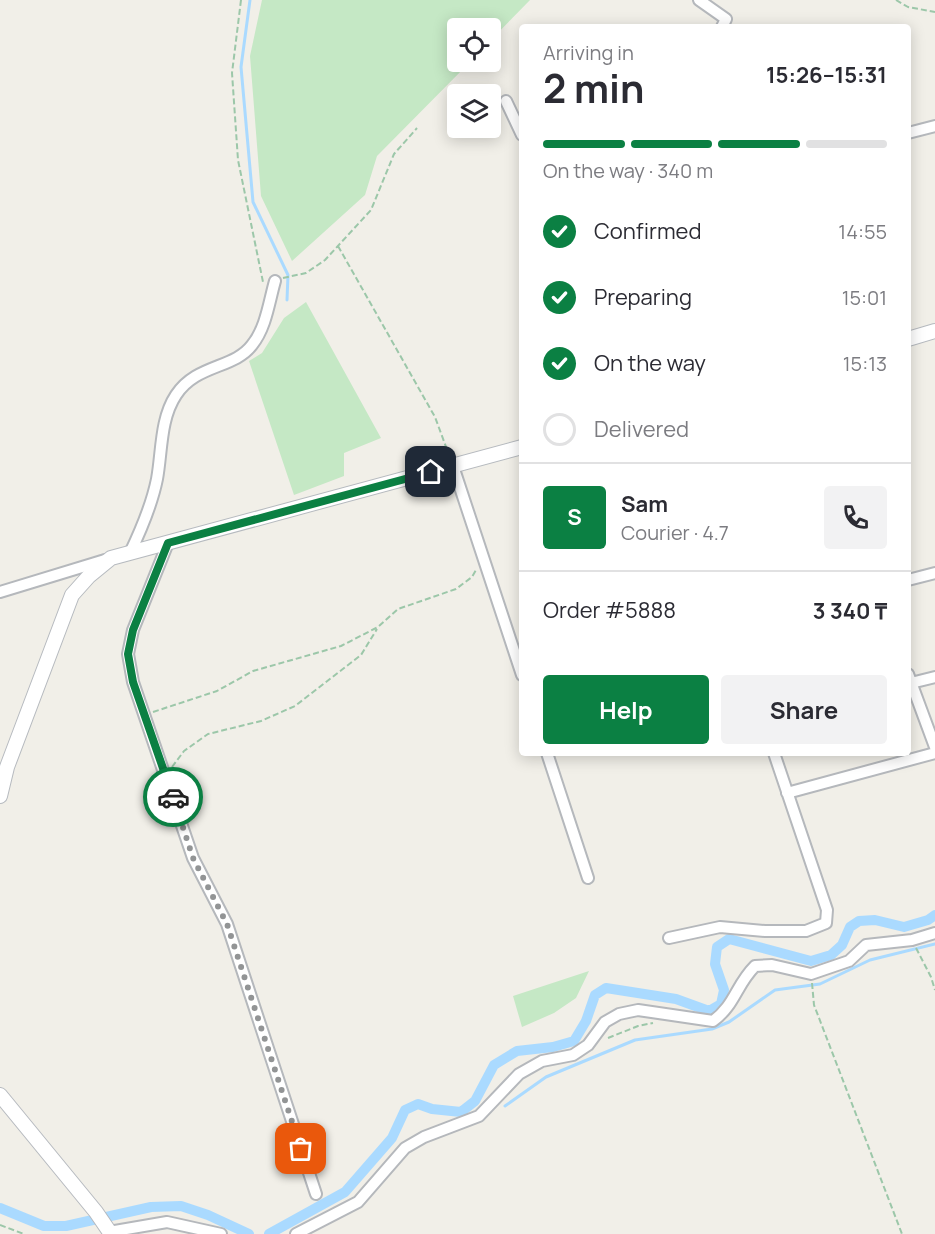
<!DOCTYPE html>
<meta charset="utf-8">
<style>
:root{--surface:#fff;--page:#f2f2f3;--text:#2b2b33;--muted:#7c7c81;--line:#e1e1e2;--accent:#0b8043}
body{margin:0;font-family:Manrope,sans-serif;background:var(--page);color:var(--text);height:100vh;display:flex;flex-direction:column;font-size:22px;white-space:nowrap}
*{box-sizing:border-box;margin:0}
p{font-size:20px;color:var(--muted)}
.icon{flex:none;width:33px;height:33px;fill:none;stroke:currentColor;stroke-width:2;stroke-linecap:round;stroke-linejoin:round}
.map{position:relative;flex:1;overflow:hidden}
.sheet{position:absolute;left:519px;top:24px;width:392px;height:732px;display:flex;flex-direction:column;background:var(--surface);border-radius:6px;box-shadow:0 3px 15px #0003}
.sheet>*{flex:none}
.tools{position:absolute;left:447px;top:18px;display:grid;gap:12px}
.tools a{display:grid;place-items:center;width:54px;height:54px;border-radius:6px;background:var(--surface);box-shadow:0 3px 15px #0003;font-size:30px}
.pin{position:absolute;display:grid;place-items:center;width:51px;height:51px;color:#fff;margin:-26px;border-radius:12px;box-shadow:0 3px 9px #0006}
.courier{position:absolute;display:grid;place-items:center;width:60px;height:60px;margin:-30px;border:4px solid #0b8043;border-radius:50%;background:#fff;color:#222;box-shadow:0 2px 8px #0007}
.head em{font-style:normal;font-weight:700}
.head div{display:flex;flex-direction:column-reverse}
.head{display:flex;align-items:center;justify-content:space-between;height:102px;padding:0 24px}
h1{font-size:39px;font-weight:700;line-height:45px}
.bar{display:grid;grid-template-columns:repeat(4,1fr);gap:9px 6px;align-content:center;height:72px;padding:0 24px}
.bar i{height:8px;border-radius:4px;background:var(--line)}
.bar .current{background:var(--accent)}
.bar p{grid-column:span 4}
.line{display:flex;align-items:center;gap:15px;padding:0 24px;border-top:2px solid var(--line)}
.line div{flex:1}
.round{display:grid;place-items:center;flex:none;width:63px;height:63px;border-radius:6px;background:var(--page)}
ol{padding:0 24px;list-style:none}
li{display:flex;align-items:center;gap:18px;height:66px}
li p{margin-inline-start:auto}
li .icon{padding:6px;border-radius:50%;background:var(--accent);color:#fff;stroke-width:4}
li:last-child{color:var(--muted)}
li i{width:33px;height:33px;border:3px solid var(--line);border-radius:50%}
.cta{display:flex;gap:12px;margin-top:auto;padding:12px 24px}
.cta a{flex:1;height:69px;border-radius:6px;background:var(--accent);color:#fff;font-size:24px;font-weight:700;line-height:69px;text-align:center}
.cta a+a{background:var(--page);color:var(--text)}
.map>svg:first-child{display:block}
.green{fill:#c5e8c5}
.lines{fill:none;stroke-linecap:round;stroke-linejoin:round}
.stream{stroke:#aadaff;stroke-width:3}
.canal{stroke:#aadaff;stroke-width:10}
.minor-casing{stroke:#b5b8bc;stroke-width:14}
.secondary-casing{stroke:#b6babf;stroke-width:16}
.path{stroke:#9cc7a9;stroke-width:2;stroke-dasharray:6 3;stroke-linecap:butt}
.minor{stroke:#fff;stroke-width:10}
.secondary{stroke:#fff;stroke-width:14}
.done{stroke:#929495;stroke-width:6;stroke-dasharray:0 10.8}
.route{stroke:#0b8043;stroke-width:8}
</style>
<div class="map">
<svg width="935" height="1234" viewBox="0 0 935 1234">
<rect width="100%" height="100%" fill="#f1efe8"/>
<path class="green" d="M262 0H530L491 40 490 28H458V62H470L377 156 365 195 292 261 261 196 250 56Z
M306 302 381 438 344 453V476L294 495 249 361 262 353 284 318Z
M589 971 576 998 554 1013 522 1027 513 996Z"/>
<g class="lines">
<path class="stream" d="M250 0 241 67 253 202 288 275 287 300
M505 1106 546 1077 635 1040 712 1029 729 1022 775 990 820 984 870 960 935 944"/>
<path class="canal" d="M0 1208 44 1226H66L151 1207 181 1206 208 1215 249 1234
M269 1234 345 1192 392 1138 405 1110 418 1104 432 1109 461 1112 475 1101 494 1065 517 1051 553 1047 574 1041 586 1021 595 995 606 988 676 999 709 1011 721 1004 724 990 715 964 717 947 729 939 811 961 831 955 842 945 850 927 859 921 875 920 904 927 928 920 935 915"/>
<defs>
<path id="minor" d="M699 0 726 19 722 27
M506 101 522 135
M908 133 935 126
M453 466 522 675
M168 543 133 630 128 654 133 682 193 858 227 924 316 1194
M130 553C141 530 152 504 157 479 162 452 160 419 176 395 196 364 234 369 252 345 266 328 269 302 275 281
M908 580 935 573
M0 592 105 560
M908 674 935 747
M911 683 935 677
M547 753 588 878
M787 793 935 753
M669 938 720 927 765 931H806L826 923 827 910 774 753
M109 1232 167 1222 221 1234
M296 1234 358 1202 405 1148 424 1137 479 1116 519 1074 542 1061 573 1055 588 1045 605 1022 619 1014 638 1010 713 1021C735 1005 736 985 755 966L772 965 811 974 849 961 866 945 912 940 935 933"/>
<path id="secondary" d="M908 339 935 331
M0 796 7 767 72 595 89 576 111 558 522 447
M0 1095 96 1212 111 1234"/>
</defs>
<use href="#minor" class="minor-casing"/>
<use href="#secondary" class="secondary-casing"/>
<path class="path" d="M241 0 232 73 238 160 263 282
M896 0 908 7 935 12
M338 246 435 417 449 455
M283 278 306 273 325 260 371 210 394 154 417 128
M153 712 217 691 253 671 341 646 378 627 398 609 456 589 472 577 476 570
M172 767 184 751 208 734 261 721 295 706 361 655 377 629
M916 948 931 977 935 990
M812 983 814 1005 902 1234
M608 1038 638 1026 653 1023
M0 1225 24 1234"/>
<use href="#minor" class="minor"/>
<use href="#secondary" class="secondary"/>
</g>
<g class="lines">
<path class="done" d="M173 797 193 858 227 924 301 1149"/>
<path class="route" d="M173 797 133 682 128 654 133 630 168 543 431 472"/>
</g>
</svg>
<div class="tools">
<a><svg class="icon" aria-label="locate" viewBox="0 0 24 24"><circle cx="12" cy="12" r="6"/><path d="M12 2v4M12 18v4M2 12h4M18 12h4"/></svg></a>
<a><svg class="icon" aria-label="layers" viewBox="0 0 24 24"><path d="M12 4l9 5-9 5-9-5zM3 14l9 5 9-5"/></svg></a>
</div>
<div class="pin" style="left:301px;top:1149px;background:#ea580c"><svg class="icon" aria-label="bag" viewBox="0 0 24 24"><path d="M5 8h14l-1 12H6zM9 8a3 3 0 0 1 6 0"/></svg></div>
<div class="pin" style="left:431px;top:472px;background:#1f2937"><svg class="icon" aria-label="home" viewBox="0 0 24 24"><path d="M3 11l9-7 9 7M6 9v11h12V9"/></svg></div>
<div class="courier" style="left:173px;top:797px"><svg class="icon" aria-label="car" viewBox="0 0 24 24"><path d="M5 17H2v-5l4-1 3-4h7l3 4 3 1v5h-3M9 17h6M6 11h13"/><circle cx="7" cy="17" r="2"/><circle cx="17" cy="17" r="2"/></svg></div>
<section class="sheet">
<div class="head"><div><h1>2 min</h1><p>Arriving in</p></div><em>15:26–15:31</em></div>
<div class="bar"><i class="current"></i><i class="current"></i><i class="current"></i><i></i><p>On the way · 340 m</p></div>
<ol>
<li><svg class="icon" aria-label="check" viewBox="0 0 24 24"><path d="M5 12l5 5 9-10"/></svg>Confirmed<p>14:55</p></li>
<li><svg class="icon" aria-label="check" viewBox="0 0 24 24"><path d="M5 12l5 5 9-10"/></svg>Preparing<p>15:01</p></li>
<li><svg class="icon" aria-label="check" viewBox="0 0 24 24"><path d="M5 12l5 5 9-10"/></svg>On the way<p>15:13</p></li>
<li><i></i>Delivered</li>
</ol>
<div class="line" style="height:108px"><b class="round" style="background:var(--accent);color:#fff">S</b><div><b>Sam</b><p>Courier · 4.7</p></div><a class="round"><svg class="icon" aria-label="phone" viewBox="0 0 24 24"><path d="M5 4h4l2 5-3 2q2 4 5 5l2-3 5 2v4C11 20 4 13 5 4z"/></svg></a></div>
<div class="line" style="height:78px"><div>Order #5888</div><b>3 340 ₸</b></div>
<div class="cta"><a>Help</a><a>Share</a></div>
</section>
</div>
